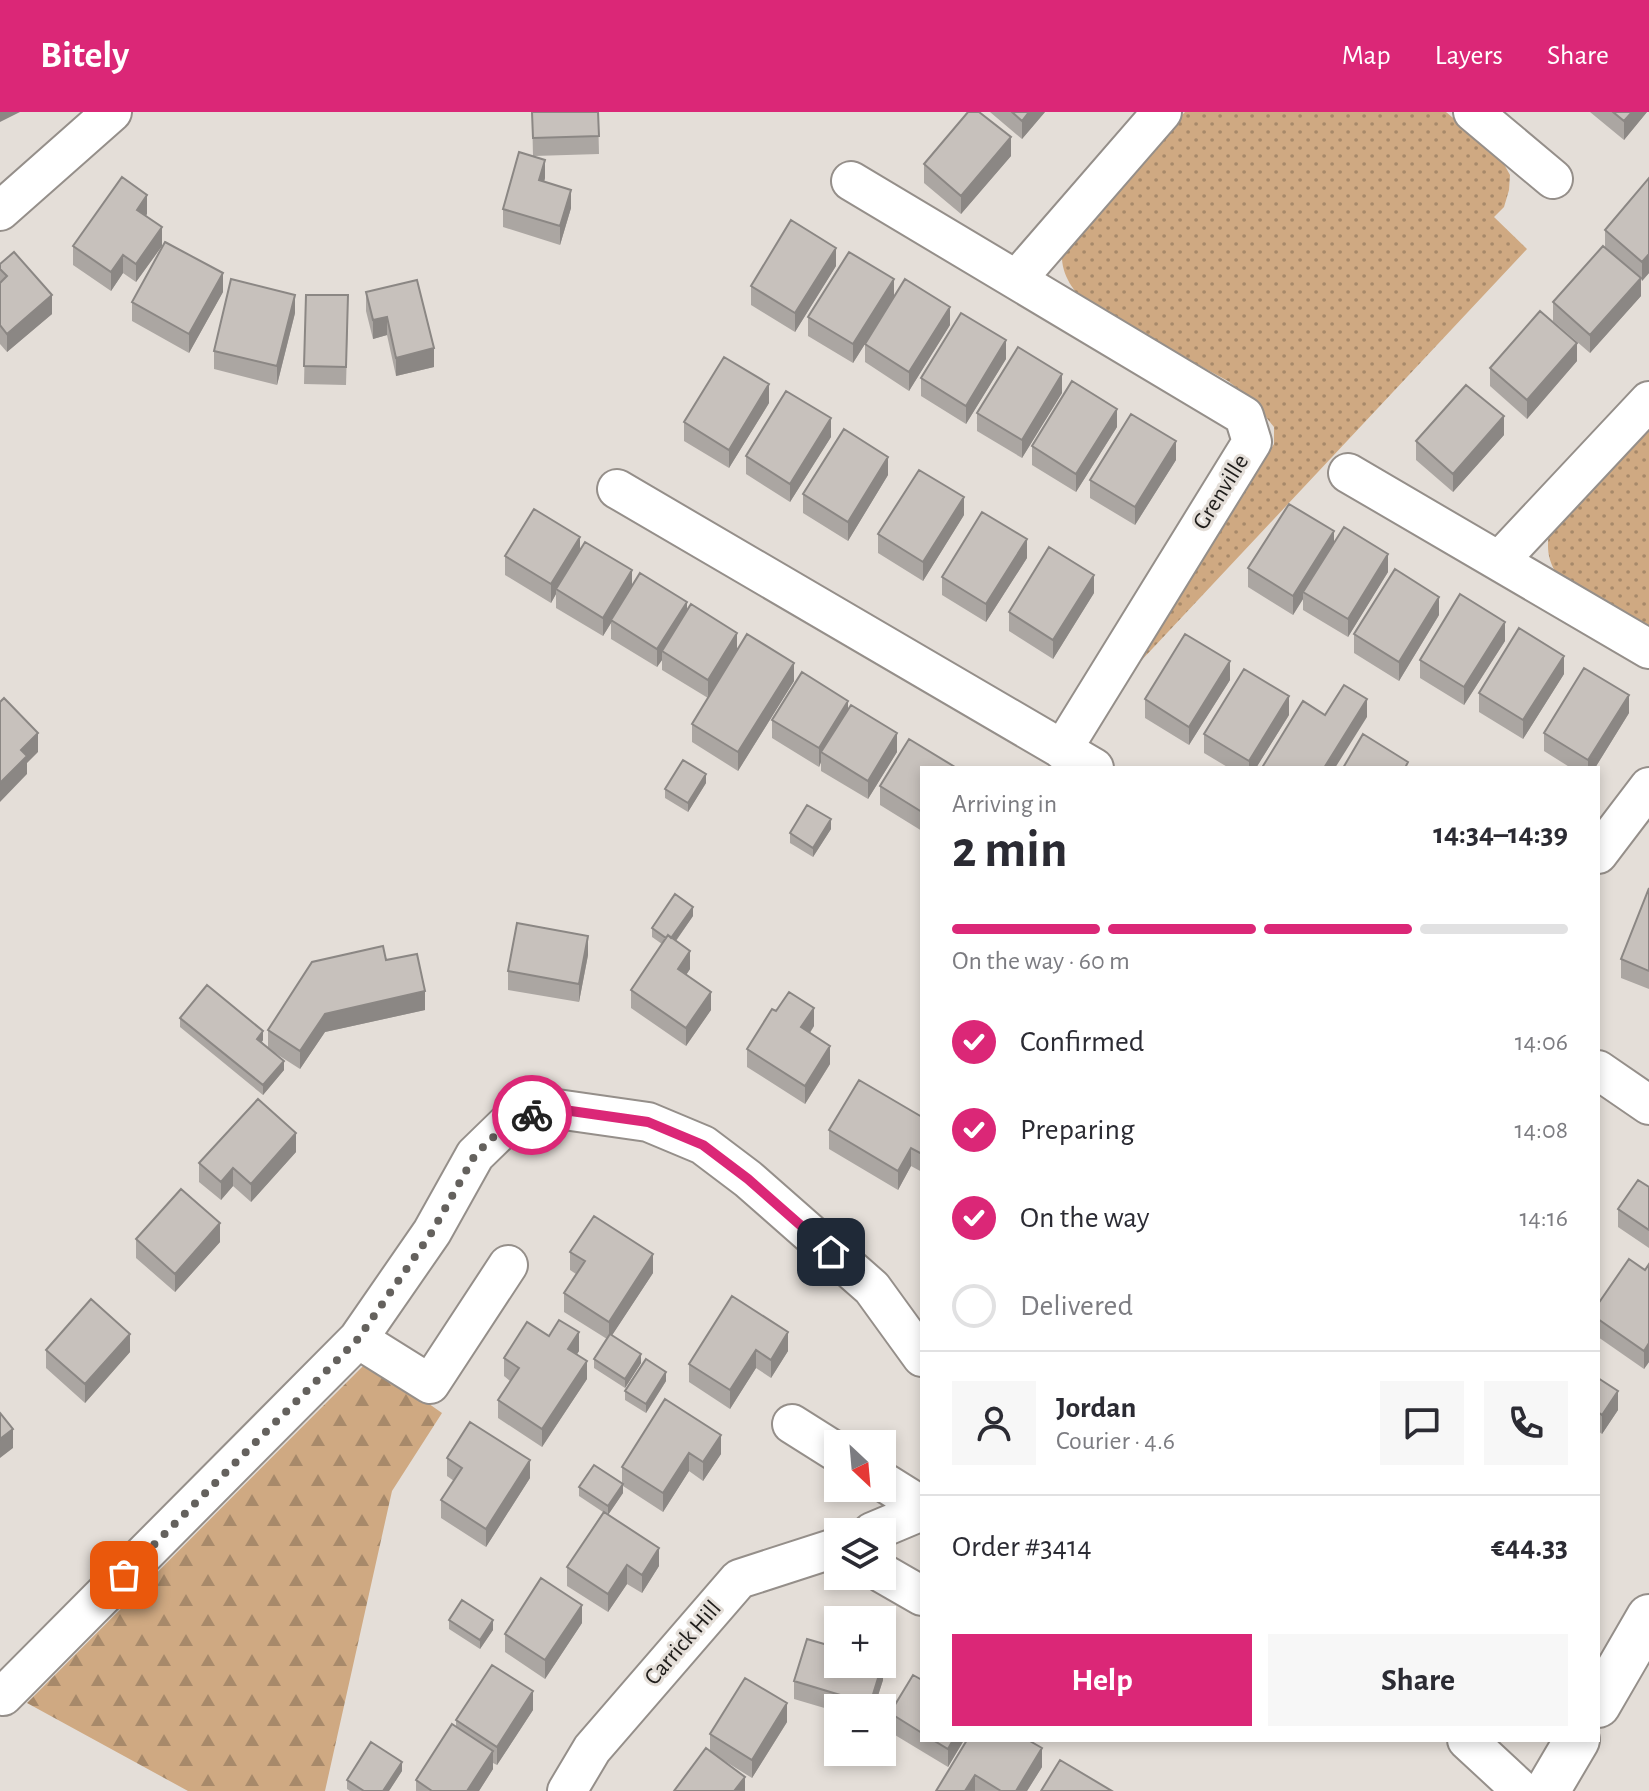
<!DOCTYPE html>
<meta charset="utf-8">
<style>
:root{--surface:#fff;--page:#f7f7f7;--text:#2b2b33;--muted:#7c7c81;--line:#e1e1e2;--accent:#db2777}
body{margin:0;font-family:"Alegreya Sans",sans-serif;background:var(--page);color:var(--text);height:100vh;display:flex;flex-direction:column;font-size:30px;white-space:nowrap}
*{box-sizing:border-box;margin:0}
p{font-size:26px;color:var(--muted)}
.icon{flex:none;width:44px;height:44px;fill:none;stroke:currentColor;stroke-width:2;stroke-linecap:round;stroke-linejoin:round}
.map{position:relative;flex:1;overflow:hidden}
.details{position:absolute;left:920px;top:654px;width:680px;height:976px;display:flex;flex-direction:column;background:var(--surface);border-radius:0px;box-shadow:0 4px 12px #0003}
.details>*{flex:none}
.needle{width:52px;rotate:154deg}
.tools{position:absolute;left:824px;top:1318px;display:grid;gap:16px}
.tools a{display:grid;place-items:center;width:72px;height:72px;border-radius:0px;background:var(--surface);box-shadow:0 4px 12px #0003;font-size:40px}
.pin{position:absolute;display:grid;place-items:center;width:68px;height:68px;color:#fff;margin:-34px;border-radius:16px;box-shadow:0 4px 12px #0006}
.courier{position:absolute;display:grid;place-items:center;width:80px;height:80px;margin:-40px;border:6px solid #db2777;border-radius:50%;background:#fff;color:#222;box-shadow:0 2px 10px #0007}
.head em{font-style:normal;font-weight:700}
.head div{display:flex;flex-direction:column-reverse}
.head{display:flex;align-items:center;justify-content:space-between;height:136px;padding:0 32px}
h1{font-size:52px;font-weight:700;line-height:60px}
.bar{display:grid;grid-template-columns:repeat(4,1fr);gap:12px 8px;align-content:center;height:96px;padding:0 32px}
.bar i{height:10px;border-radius:6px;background:var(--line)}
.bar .current{background:var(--accent)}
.bar p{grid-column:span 4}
.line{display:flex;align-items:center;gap:20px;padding:0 32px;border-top:2px solid var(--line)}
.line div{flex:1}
.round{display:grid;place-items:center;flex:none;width:84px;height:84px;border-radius:0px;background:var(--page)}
ol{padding:0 32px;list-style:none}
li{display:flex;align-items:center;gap:24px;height:88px}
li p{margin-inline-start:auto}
li .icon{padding:8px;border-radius:50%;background:var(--accent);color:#fff;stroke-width:4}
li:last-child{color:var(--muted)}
li i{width:44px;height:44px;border:4px solid var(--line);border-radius:50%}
.action{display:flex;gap:16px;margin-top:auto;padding:16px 32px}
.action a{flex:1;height:92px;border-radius:0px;background:var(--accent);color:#fff;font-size:32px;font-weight:700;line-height:92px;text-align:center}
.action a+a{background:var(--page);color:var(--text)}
header{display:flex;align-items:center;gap:48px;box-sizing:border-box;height:112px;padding:0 40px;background:var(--accent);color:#fff}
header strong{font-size:38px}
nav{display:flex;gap:44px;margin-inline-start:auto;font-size:28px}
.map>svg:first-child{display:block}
.grass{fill:url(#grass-dots)}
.forest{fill:url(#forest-firs)}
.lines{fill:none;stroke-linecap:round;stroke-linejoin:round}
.street-casing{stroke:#958f8a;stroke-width:42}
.secondary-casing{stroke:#958f8a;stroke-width:48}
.street{stroke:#fff;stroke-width:38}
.secondary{stroke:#fff;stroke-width:44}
.wall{fill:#aba6a2}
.shaded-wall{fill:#8b8784}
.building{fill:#c7c1bc;stroke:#8b8784;stroke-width:2}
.done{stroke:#64615d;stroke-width:8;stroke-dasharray:0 14.4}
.route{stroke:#db2777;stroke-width:10}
.labels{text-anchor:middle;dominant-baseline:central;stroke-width:6;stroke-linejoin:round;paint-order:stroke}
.street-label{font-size:24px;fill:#1f1d1b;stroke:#e4ded8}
</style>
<header>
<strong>Bitely</strong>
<nav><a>Map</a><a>Layers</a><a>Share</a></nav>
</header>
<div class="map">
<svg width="1649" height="1679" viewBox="0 0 1649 1679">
<defs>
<pattern id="grass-dots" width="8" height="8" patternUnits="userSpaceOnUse" patternTransform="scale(2)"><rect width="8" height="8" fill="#cfa982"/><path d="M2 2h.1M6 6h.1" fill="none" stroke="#a7896a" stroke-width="1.8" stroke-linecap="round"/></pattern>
<pattern id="forest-firs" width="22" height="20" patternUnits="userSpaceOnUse" patternTransform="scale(2)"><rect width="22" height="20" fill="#cfa982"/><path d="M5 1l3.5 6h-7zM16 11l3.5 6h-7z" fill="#a7896a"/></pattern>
</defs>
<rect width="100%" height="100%" fill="#e4ded8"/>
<path class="grass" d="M1185 0H1446L1500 45 1510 63 1509 78 1504 95 1494 105 1527 137 1138 552 1274 332V315L1251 287 1228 269 1089 194C1076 182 1063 166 1062 147 1062 130 1166 20 1185 0Z
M1649 309V516L1557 463C1546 444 1547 434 1550 412Z"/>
<path class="forest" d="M368 1249 442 1301 392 1379 325 1679H188L27 1591Z"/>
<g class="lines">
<defs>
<path id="street" d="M1473 0 1553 67
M851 69 1244 304 1252 330 1062 638
M0 99 112 0
M1017 167 1162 0
M1348 361 1649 537
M617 377 1094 656
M1499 449 1649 289
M1598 742 1649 675
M1598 958 1649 993
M358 1227 430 1272 508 1153
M792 1312 838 1341
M882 1369 922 1394
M872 1420 922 1399
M882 1461 922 1484
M3 1584 358 1227 432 1120 475 1043 510 1009 557 997 648 1010 703 1033 748 1067 872 1176 922 1245
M1467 1628 1522 1679
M567 1679 592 1637 739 1467 838 1435"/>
<path id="secondary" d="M1598 1593 1649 1505
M1547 1679 1577 1628"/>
</defs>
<use href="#street" class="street-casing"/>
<use href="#secondary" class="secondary-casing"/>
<use href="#street" class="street"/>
<use href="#secondary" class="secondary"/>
</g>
<path class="wall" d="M532 0H598L599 42 534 44 545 66 544 70 571 96 560 133 503 115V97L533 44Z
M990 0H1045L1022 27Z
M1590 0H1647L1624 28Z
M1011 44 961 102 924 71V52Z
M1649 66V161L1642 169 1641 167V184L1590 241 1553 209V190L1605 136V118Z
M147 102 146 104 162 134 136 170 123 161 111 179 73 153V134Z
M0 152 52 202 7 240 0 232Z
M836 154 795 220 751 193V174Z
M223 180 189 241 132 209V190Z
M366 180 434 255 396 264 387 223 373 227 366 199Z
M306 183 348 202 346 273 304 272Z
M894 186 950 213 909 279 865 250V232L853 251 808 224V205Z
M295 201 277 273 214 257V239Z
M1006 247 966 312 921 284V266Z
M1577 249 1527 307 1490 274V256Z
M1062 281 1022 346 977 319V301Z
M769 291 729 356 684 329V310Z
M1117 315 1076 380 1032 353V334Z
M1504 323 1453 380 1416 348V329Z
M831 325 790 390 746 362V344Z
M1176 348 1135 413 1090 386V368Z
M888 363 848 429 803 401V382Z
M964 403 923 469 878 441V422Z
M1334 431 1388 460 1348 525 1303 498V487L1293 503 1248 475V456Z
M580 439 632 475 687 499 737 538 794 569 738 659 692 630V612L708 586 662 558V548L657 555 611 527V511L603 524 556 496V482L551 491 505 463V444Z
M1027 446 986 510 942 483V465Z
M1094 481 1053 547 1009 519V500Z
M1439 503 1399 569 1354 541V522Z
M1505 529 1464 593 1420 566V548Z
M1564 562 1523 627 1479 600V581Z
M1230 568 1189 633 1145 606V587Z
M848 597 897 640 868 687 821 659V650L819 655 772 626V608Z
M1629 601 1595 656H1571L1544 639V621Z
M1289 603 1256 656H1229L1204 641V622Z
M922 656V719L880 693V674Z
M706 671 688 700 665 686V677Z
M831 717 813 745 790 731V721Z
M1649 776V877L1621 866V847Z
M693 804 676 829 690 857 686 863 711 898 686 934 631 896V878L662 832 652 825V816Z
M588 843 579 890 508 878V859Z
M386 848 425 898 325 920 300 957 275 941 284 958 263 983 180 915V906L263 928 262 930 268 935V918Z
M814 914 810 921 830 952 805 992 747 955V937Z
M922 1005V1060L911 1054 898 1078 829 1037V1018Z
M296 1040 251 1090 233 1074 221 1088 199 1070V1051Z
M1649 1075V1136L1618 1115V1097Z
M136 1127 220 1130 175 1180 136 1146Z
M570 1140 653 1161 612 1223 641 1251 625 1276 594 1256V1247L607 1227 564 1200V1181L576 1162 570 1158Z
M1649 1152V1250L1644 1257 1598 1225V1192L1645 1158Z
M788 1220V1239L771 1266 756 1256 730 1297 689 1270V1252Z
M549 1224 579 1239 577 1242 587 1267 542 1335 498 1306V1288L510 1269 504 1264V1246Z
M46 1238 130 1240 85 1291 46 1256Z
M1598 1266 1618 1298 1602 1322 1598 1319Z
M666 1269 646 1301 625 1288V1279Z
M665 1287 721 1342 703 1369 689 1359 663 1400 623 1374V1381L608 1403 659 1454 642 1481 627 1472 608 1500 567 1474V1455L603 1400 579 1384V1375L622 1371V1355Z
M447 1346 530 1366 486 1435 441 1406V1388L454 1369 447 1364Z
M449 1508 493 1518 480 1537 449 1517Z
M582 1511 545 1567 505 1540V1522Z
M883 1568 874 1596H838V1600L794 1587V1569Z
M922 1568V1628H964L948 1655 890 1620V1601Z
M533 1598 497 1653 493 1651V1657L479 1679H416V1668L456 1615V1608Z
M787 1610 752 1666 723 1648 745 1679 710 1639V1622Z
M1042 1636V1655L1027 1679H936Z
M402 1659 389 1679H350L347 1677V1668Z"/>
<path class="shaded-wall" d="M0 0H20L0 10Z
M1029 0H1045L1022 27V9Z
M1632 0H1647L1624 28V9Z
M1011 25V44L961 102V84Z
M545 48V66L539 87V68Z
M571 78V96L560 133V114Z
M147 83V102L137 116V98Z
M162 115V134L136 170V152Z
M836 136V154L795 220V201Z
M1649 142V161L1642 169V150Z
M123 143V161L111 179V160Z
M223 161V180L189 241V222Z
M1641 166V184L1590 241V223Z
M894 167V186L853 251V232Z
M52 183V202L7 240V222Z
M295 183V201L277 273V254Z
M950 195V213L909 279V260Z
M387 205V223L373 227V208Z
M1006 228V247L966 312V294Z
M1577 231V249L1527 307V288Z
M434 236V255L396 264V246Z
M1062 262V281L1022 346V328Z
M769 272V291L729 356V338Z
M1117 297V315L1076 380V362Z
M1504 304V323L1453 380V362Z
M831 306V325L790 390V372Z
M1176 329V348L1135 413V395Z
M888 345V363L848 429V410Z
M964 385V403L923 469V450Z
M1334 419V437L1303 480V487L1293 503V484Z
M580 425V443L556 477V482L551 491V472Z
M1027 427V446L986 510V492Z
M1388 442V460L1348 525V507Z
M632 458V477L603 524V506Z
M1094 463V481L1053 547V528Z
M1439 485V503L1399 569V550Z
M687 490V508L662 539V548L657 555V537Z
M1505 510V529L1464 593V575Z
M737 521V539L708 586V568Z
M1564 544V562L1523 627V608Z
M1230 549V568L1189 633V615Z
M794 551V569L738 659V640Z
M1629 583V601L1595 656H1588V648Z
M1289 584V603L1256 656H1249V649Z
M1367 587V605L1335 656H1324Z
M848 589V607L821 640V650L819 655V636Z
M38 621V640L27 651V662L0 690V671L21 638Z
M897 621V640L868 687V669Z
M706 662V671L688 700V691Z
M831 707V717L813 745V736Z
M693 795V804L670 837V828Z
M588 824V843L579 890V872Z
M690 839V857L678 875V857Z
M425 879V898L325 920 300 957V939L325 902Z
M711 880V898L686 934V916Z
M814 896V914L801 934V915Z
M263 919V928L257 936V927Z
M830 934V952L805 992V974Z
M284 949V958L263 983V973Z
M296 1021V1040L251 1090V1072Z
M911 1036V1054L898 1078V1059Z
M233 1056V1074L221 1088V1070Z
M220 1111V1130L175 1180V1162Z
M653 1142V1161L609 1228V1210Z
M579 1220V1239L568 1256V1237Z
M788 1220V1239L771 1266V1248Z
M130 1222V1240L85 1291V1272Z
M1649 1231V1250L1644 1257V1239Z
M756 1238V1256L730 1297V1278Z
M641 1242V1251L625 1276V1267Z
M587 1249V1267L542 1335V1317Z
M666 1260V1269L646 1301V1292Z
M1618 1279V1298L1602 1322V1303Z
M13 1317V1336L0 1346V1327Z
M721 1323V1342L703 1369V1350Z
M689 1341V1359L663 1400V1381Z
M530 1348V1366L486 1435V1417Z
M623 1372V1381L608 1403V1394Z
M659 1436V1454L642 1481V1463Z
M627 1453V1472L608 1500V1482Z
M582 1493V1511L545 1567V1548Z
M493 1508V1518L480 1537V1528Z
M883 1550V1568L874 1596H870V1592Z
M533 1579V1598L497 1653V1635Z
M787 1591V1610L752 1666V1648Z
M953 1628H964L948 1655V1637Z
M1042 1636V1655L1027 1679H1016Z
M493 1639V1657L479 1679H467Z
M402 1650V1659L389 1679H383Z
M975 1663V1679H965Z
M745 1665V1679H734Z"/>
<path class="building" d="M532 0H598L599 24 533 26Z
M968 0H979L1011 25 961 84 924 52Z
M1012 0H1029L1022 9Z
M1613 0H1632L1624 9Z
M519 40 545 48 539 68 571 78 560 114 503 97Z
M122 65 147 83 137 98 162 115 136 152 123 143 111 160 73 134Z
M1649 66V142L1642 150 1605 118Z
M791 108 836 136 795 201 751 174Z
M165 130 223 161 189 222 132 190Z
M1603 134 1641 166 1590 223 1553 190Z
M14 140 52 183 7 222 0 213V171L7 164 0 157V152Z
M849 140 894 167 853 232 808 205Z
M231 167 295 183 277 254 214 239Z
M905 167 950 195 909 260 865 232Z
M417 168 434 236 396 246 387 205 373 208 366 180Z
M306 183H348L346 255 304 254Z
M1540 199 1577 231 1527 288 1490 256Z
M961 201 1006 228 966 294 921 266Z
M1018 235 1062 262 1022 328 977 301Z
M724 245 769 272 729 338 684 310Z
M1072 269 1117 297 1076 362 1032 334Z
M1466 273 1504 304 1453 362 1416 329Z
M786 279 831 306 790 372 746 344Z
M1131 302 1176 329 1135 395 1090 368Z
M844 317 888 345 848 410 803 382Z
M919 358 964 385 923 450 878 422Z
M1289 392 1334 419 1293 484 1248 456Z
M534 397 580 425 551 472 505 444Z
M982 400 1027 427 986 492 942 465Z
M1344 415 1388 442 1348 507 1303 480Z
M585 430 632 458 603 506 556 477Z
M1049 435 1094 463 1053 528 1009 500Z
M1395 457 1439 485 1399 550 1354 522Z
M640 461 687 490 657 537 611 508Z
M1460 482 1505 510 1464 575 1420 548Z
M691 492 737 521 708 568 662 539Z
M1519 516 1564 544 1523 608 1479 581Z
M747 522 794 551 738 640 692 612Z
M1185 522 1230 549 1189 615 1145 587Z
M1584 556 1629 583 1588 648 1544 621Z
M1244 557 1289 584 1249 649 1204 622Z
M802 560 848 589 819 636 772 608Z
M1344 573 1367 587 1324 656H1266L1263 654 1303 589 1325 603Z
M4 586 38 621 21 638 27 644 0 671V590Z
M851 593 897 621 868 669 821 640Z
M1363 622 1408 650 1405 656H1343Z
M909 627 955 655 922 656V700L880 674Z
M683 648 706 662 688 691 665 677Z
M807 693 831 707 813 736 790 721Z
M1649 776V859L1621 847Z
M675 782 693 795 671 826 668 823 666 826 652 816Z
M517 811 588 824 579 872 508 859Z
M668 823 690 839 678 857 711 880 686 916 631 878Z
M383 834 386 848 417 842 425 879 325 902 300 939 268 918 312 850Z
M207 873 263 919 257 927 284 949 263 973 180 906Z
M789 880 814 896 801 915 830 934 805 974 747 937 772 897 776 899Z
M859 968 922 1005V1042L911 1036 898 1059 829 1018Z
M258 987 296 1021 251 1072 233 1056 221 1070 199 1051Z
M1638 1068 1649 1075V1118L1618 1097Z
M181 1077 220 1111 175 1162 136 1127Z
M594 1104 653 1142 609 1210 564 1181 585 1149 570 1140Z
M1629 1147 1645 1158 1649 1152V1231L1644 1239 1598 1207V1192Z
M732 1184 788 1220 771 1248 756 1238 730 1278 689 1252Z
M91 1187 130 1222 85 1272 46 1238Z
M559 1208 579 1220 568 1237 587 1249 542 1317 498 1288 519 1256 504 1246 527 1210 549 1224Z
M610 1222 641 1242 625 1267 594 1247Z
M646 1247 666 1260 646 1292 625 1279Z
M1598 1266 1618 1279 1602 1303 1598 1300Z
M665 1287 721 1323 703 1350 689 1341 663 1381 622 1355Z
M0 1301 13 1317 0 1327Z
M470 1310 530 1348 486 1417 441 1388 462 1356 447 1346Z
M594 1353 623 1372 608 1394 579 1375Z
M604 1400 659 1436 642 1463 627 1453 608 1482 567 1455Z
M541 1466 582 1493 545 1548 505 1522Z
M462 1488 493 1508 480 1528 449 1508Z
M807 1527 838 1536V1552H882V1549L883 1550 870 1592 794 1569Z
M492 1553 533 1579 497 1635 456 1608Z
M913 1563 922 1568V1621L890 1601Z
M745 1566 787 1591 752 1648 710 1622Z
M452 1612 493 1639 467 1679H432L416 1668Z
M933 1628H953L948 1637Z
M967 1628H1028L1042 1636 1016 1679H1001L975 1663 965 1679H936Z
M371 1630 402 1650 383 1679H364L347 1668Z
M706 1636 745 1665 734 1679H674Z
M1060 1648 1112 1679H1041Z"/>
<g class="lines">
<path class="done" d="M124 1463 358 1227 432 1120 475 1043 510 1009 532 1003"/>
<path class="route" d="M532 1003 557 997 648 1010 703 1033 748 1067 831 1140"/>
</g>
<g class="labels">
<g class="street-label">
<text transform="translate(1221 380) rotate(-58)">Grenville</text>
<text transform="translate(683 1531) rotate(-49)">Carrick Hill</text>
</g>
</g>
</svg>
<div class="tools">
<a><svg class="needle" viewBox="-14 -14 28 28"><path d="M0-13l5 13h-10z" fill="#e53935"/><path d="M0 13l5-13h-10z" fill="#7c7c81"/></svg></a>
<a><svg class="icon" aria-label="layers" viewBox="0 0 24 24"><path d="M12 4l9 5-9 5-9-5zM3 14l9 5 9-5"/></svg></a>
<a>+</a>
<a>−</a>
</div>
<div class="pin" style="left:124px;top:1463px;background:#ea580c"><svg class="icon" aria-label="bag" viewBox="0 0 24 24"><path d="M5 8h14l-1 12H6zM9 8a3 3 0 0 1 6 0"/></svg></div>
<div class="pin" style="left:831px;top:1140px;background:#1f2937"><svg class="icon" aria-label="home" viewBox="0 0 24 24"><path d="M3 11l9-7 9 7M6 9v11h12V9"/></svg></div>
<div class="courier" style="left:532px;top:1003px"><svg class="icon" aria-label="bike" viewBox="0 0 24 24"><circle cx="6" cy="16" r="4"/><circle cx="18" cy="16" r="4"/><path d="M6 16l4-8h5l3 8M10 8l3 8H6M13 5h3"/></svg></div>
<section class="details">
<div class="head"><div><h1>2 min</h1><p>Arriving in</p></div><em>14:34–14:39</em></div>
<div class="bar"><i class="current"></i><i class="current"></i><i class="current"></i><i></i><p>On the way · 60 m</p></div>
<ol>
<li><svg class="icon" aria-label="check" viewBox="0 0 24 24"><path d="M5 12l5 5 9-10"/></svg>Confirmed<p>14:06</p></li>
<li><svg class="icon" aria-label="check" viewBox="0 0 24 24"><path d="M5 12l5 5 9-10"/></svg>Preparing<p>14:08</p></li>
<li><svg class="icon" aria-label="check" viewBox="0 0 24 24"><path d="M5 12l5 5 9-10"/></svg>On the way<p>14:16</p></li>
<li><i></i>Delivered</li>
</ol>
<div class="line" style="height:144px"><a class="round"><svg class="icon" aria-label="person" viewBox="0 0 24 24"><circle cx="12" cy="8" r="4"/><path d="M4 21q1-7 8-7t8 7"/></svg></a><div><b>Jordan</b><p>Courier · 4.6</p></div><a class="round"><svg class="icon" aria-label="chat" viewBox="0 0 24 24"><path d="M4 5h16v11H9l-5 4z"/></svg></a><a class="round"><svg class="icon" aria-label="phone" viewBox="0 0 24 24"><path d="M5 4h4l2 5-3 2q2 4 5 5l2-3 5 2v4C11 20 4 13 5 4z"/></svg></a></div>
<div class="line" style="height:104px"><div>Order #3414</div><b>€44.33</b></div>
<div class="action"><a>Help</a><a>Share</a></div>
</section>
</div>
